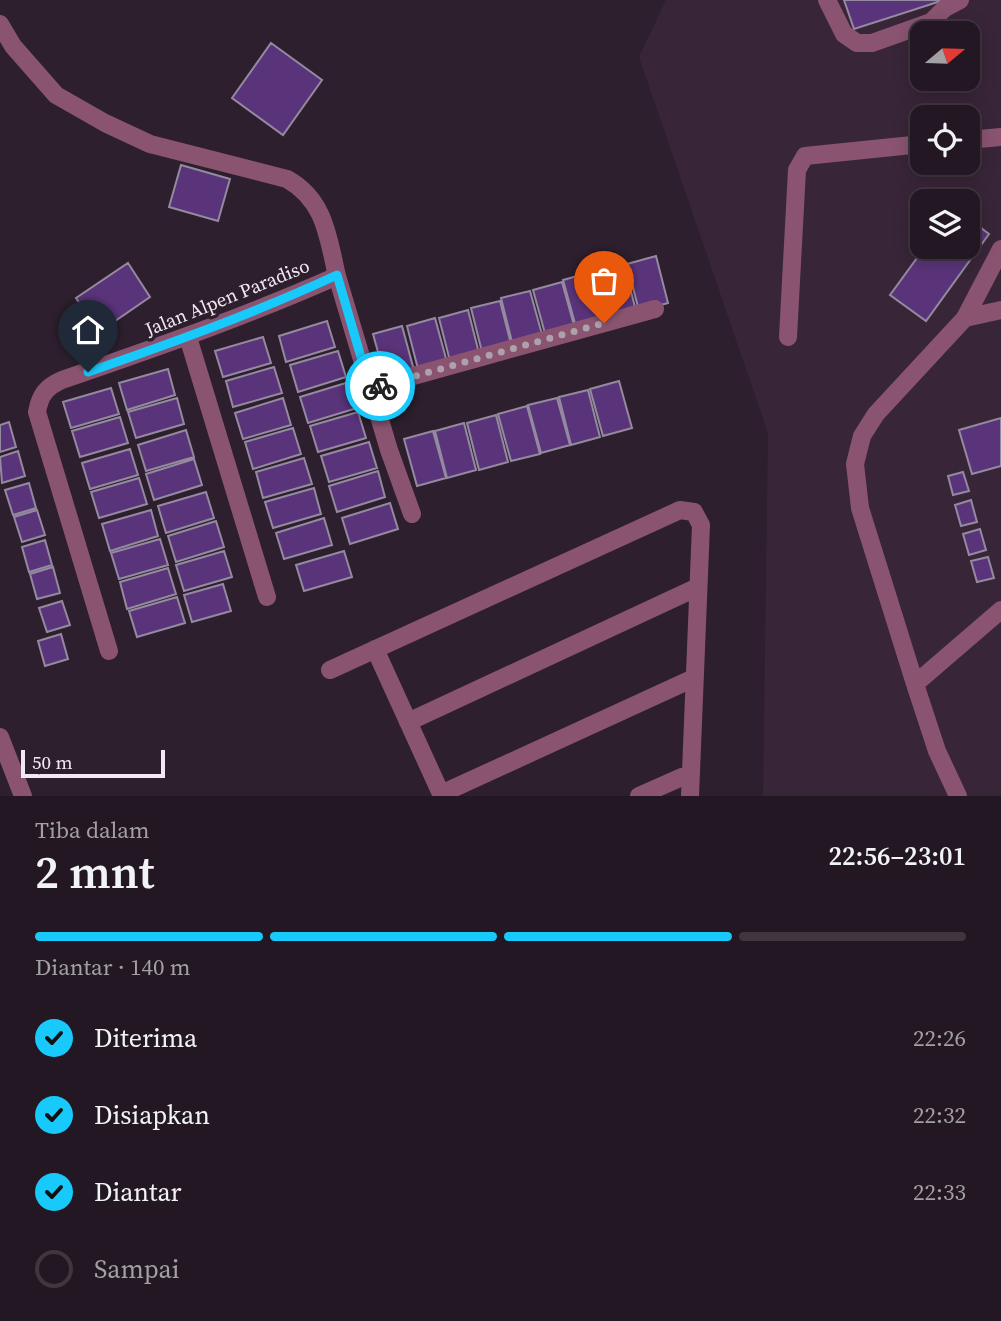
<!DOCTYPE html>
<html lang="id">
<meta charset="utf-8">
<style>
:root{--surface:#221722;--page:#2e242f;--text:#f1f3f6;--muted:#a29fa5;--line:#3f3640;--accent:#18cafc}
body{margin:0;font-family:"Source Serif 4",serif;background:var(--page);color:var(--text);height:100vh;display:flex;flex-direction:column;font-size:26px;white-space:nowrap}
*{box-sizing:border-box;margin:0}
p{font-size:23px;color:var(--muted)}
.icon{flex:none;width:38px;height:38px;fill:none;stroke:currentColor;stroke-width:2;stroke-linecap:round;stroke-linejoin:round}
.map{position:relative;height:796px;overflow:hidden}
.details{display:flex;flex-direction:column;background:var(--surface);flex:1}
.details>*{flex:none}
.needle{width:46px;rotate:71deg}
.controls{position:absolute;left:910px;top:21px;display:grid;gap:14px}
.controls a{display:grid;place-items:center;width:70px;height:70px;border-radius:14px;background:var(--surface);box-shadow:0 4px 18px #0003,0 0 0 2px var(--line);font-size:35px}
.scale{position:absolute;left:21px;bottom:18px;width:144px;box-sizing:border-box;padding-left:7px;border:4px solid #f2e8f1;border-top:0;font-size:19px;line-height:24px;white-space:nowrap;color:#f2e8f1;-webkit-text-stroke:5px #2d1f2d;paint-order:stroke}
.pin{position:absolute;display:grid;place-items:center;width:60px;height:60px;color:#fff;margin:-72px -30px;border-radius:50% 50% 50% 0;rotate:-45deg;box-shadow:0 0 7px #0007}
.pin .icon{rotate:45deg}
.courier{position:absolute;display:grid;place-items:center;width:70px;height:70px;margin:-35px;border:5px solid #18cafc;border-radius:50%;background:#fff;color:#222;box-shadow:0 2px 9px #0007}
.overview em{font-style:normal;font-weight:600}
.overview div{display:flex;flex-direction:column-reverse}
.overview{display:flex;align-items:center;justify-content:space-between;height:119px;padding:0 35px}
h1{font-size:46px;font-weight:600;line-height:52px}
.bar{display:grid;grid-template-columns:repeat(4,1fr);gap:10px 7px;align-content:center;height:84px;padding:0 35px}
.bar i{height:9px;border-radius:5px;background:var(--line)}
.bar .active{background:var(--accent)}
.bar p{grid-column:span 4}
ol{padding:0 35px;list-style:none}
li{display:flex;align-items:center;gap:21px;height:77px}
li p{margin-inline-start:auto}
li .icon{padding:7px;border-radius:50%;background:var(--accent);color:#111;stroke-width:4}
li:last-child{color:var(--muted)}
li i{width:38px;height:38px;border:4px solid var(--line);border-radius:50%}
.map>svg:first-child{display:block}
.built{fill:#392538;fill-rule:evenodd}
.building{fill:#5a347a;stroke:#948a9f;stroke-width:2}
.lines{fill:none;stroke-linecap:round;stroke-linejoin:round}
.minor{stroke:#8a5470;stroke-width:18}
.done{stroke:#ada2ac;stroke-width:7;stroke-dasharray:0 12.6}
.route{stroke:#18cafc;stroke-width:9}
.labels{text-anchor:middle;dominant-baseline:central;stroke-width:7;stroke-linejoin:round;paint-order:stroke}
.street-label{font-size:19px;fill:#f2e8f1;stroke:#2d1f2d}
</style>
<div class="map">
<svg width="1001" height="796" viewBox="0 0 1001 796">
<rect width="100%" height="100%" fill="#2d1f2d"/>
<path class="built" d="M666 0H1001V796H763L768 433 639 57ZM922 33H968V79H922ZM922 117H968V163H922ZM922 201H968V247H922Z"/>
<path class="building" d="M844 0H944L854 29Z
M271 43 322 80 283 135 232 98Z
M181 165 230 179 218 221 169 207Z
M968 218 989 234 926 321 890 295 925 247H968Z
M656 256 668 303 639 311 627 264Z
M128 263 150 297 99 332 76 298Z
M624 264 636 311 607 319 595 272Z
M592 272 605 320 576 327 563 280Z
M562 282 575 329 546 337 533 290Z
M530 291 543 338 513 346 501 298Z
M500 301 512 348 483 356 471 308Z
M468 310 480 357 451 365 439 318Z
M435 318 448 366 419 373 407 326Z
M327 321 335 347 286 362 279 336Z
M402 326 415 374 386 381 373 334Z
M263 337 271 363 223 377 215 351Z
M338 351 346 377 298 392 290 365Z
M274 367 282 393 233 407 226 381Z
M168 369 175 395 127 410 119 383Z
M619 381 632 428 603 436 590 389Z
M349 382 357 408 308 423 300 397Z
M111 388 119 414 71 428 63 402Z
M588 390 600 437 571 445 559 397Z
M177 398 184 424 136 438 128 412Z
M283 398 291 425 243 439 235 413Z
M557 398 570 445 541 453 528 405Z
M527 406 540 454 511 461 498 414Z
M358 412 366 438 318 452 310 426Z
M496 415 508 462 479 470 467 423Z
M120 417 128 443 80 457 72 431Z
M1001 418V466L972 474 959 430Z
M9 422 16 447 0 452V425Z
M464 423 476 470 447 478 435 431Z
M293 428 301 454 253 469 245 442Z
M186 430 194 457 146 471 138 445Z
M433 431 446 478 417 486 404 439Z
M369 442 377 468 329 482 321 456Z
M130 449 138 475 90 489 82 463Z
M18 451 25 476 2 483 0 457Z
M304 458 312 484 263 498 256 472Z
M194 459 202 485 154 500 146 474Z
M378 471 385 497 337 512 329 486Z
M963 472 969 491 953 495 948 476Z
M139 478 147 504 99 518 91 492Z
M29 483 36 508 13 515 5 490Z
M314 488 321 514 273 528 265 502Z
M206 492 214 518 166 533 158 506Z
M971 500 977 522 961 526 955 505Z
M390 503 398 529 350 544 342 518Z
M37 510 45 535 22 542 14 517Z
M151 510 158 536 110 551 102 524Z
M324 518 332 545 284 559 276 533Z
M216 521 224 547 176 562 168 536Z
M980 529 986 550 969 555 963 534Z
M160 539 168 565 119 579 111 553Z
M45 540 52 565 29 572 22 547Z
M224 551 232 577 184 591 176 565Z
M344 551 352 577 304 591 296 565Z
M988 557 994 578 977 582 971 561Z
M53 567 60 593 37 599 30 574Z
M168 568 176 594 127 609 120 582Z
M223 584 231 611 192 622 184 595Z
M177 597 185 623 137 637 129 611Z
M62 601 70 625 47 632 39 608Z
M61 634 68 659 45 666 38 641Z"/>
<g class="lines">
<path class="minor" d="M827 0 844 34 857 43H872L931 22 945 8 960 0
M0 24 13 46 56 95 105 123 150 144 287 179C325 200 328 237 337 276 247 316 155 348 62 380 46 387 40 395 37 412L109 651
M968 140 1001 137
M337 276 389 450 412 514
M965 318 1001 310
M188 337 267 597
M788 337 797 170 805 156 922 144
M370 388 655 309
M375 649 442 796
M330 670 680 510 694 512 701 525 690 796
M915 684 1001 610
M408 722 698 587
M0 737 23 796
M441 794 694 678
M639 796 691 773
M958 796 937 751 915 684 860 508 855 464 862 436 876 414 965 318 1001 249"/>
</g>
<g class="lines">
<path class="done" d="M380 386 604 323"/>
<path class="route" d="M88 372C172 343 255 313 337 275L370 388 380 386"/>
</g>
<g class="labels">
<g class="street-label">
<text transform="translate(227 297) rotate(-22)">Jalan Alpen Paradiso</text>
</g>
</g>
</svg>
<div class="controls">
<a><svg class="needle" viewBox="-14 -14 28 28"><path d="M0-13l5 13h-10z" fill="#e53935"/><path d="M0 13l5-13h-10z" fill="#a29fa5"/></svg></a>
<a><svg class="icon" aria-label="locate" viewBox="0 0 24 24"><circle cx="12" cy="12" r="6"/><path d="M12 2v4M12 18v4M2 12h4M18 12h4"/></svg></a>
<a><svg class="icon" aria-label="layers" viewBox="0 0 24 24"><path d="M12 4l9 5-9 5-9-5zM3 14l9 5 9-5"/></svg></a>
</div>
<div class="scale">50 m</div>
<div class="pin" style="left:604px;top:323px;background:#ea580c"><svg class="icon" aria-label="bag" viewBox="0 0 24 24"><path d="M5 8h14l-1 12H6zM9 8a3 3 0 0 1 6 0"/></svg></div>
<div class="pin" style="left:88px;top:372px;background:#1f2937"><svg class="icon" aria-label="home" viewBox="0 0 24 24"><path d="M3 11l9-7 9 7M6 9v11h12V9"/></svg></div>
<div class="courier" style="left:380px;top:386px"><svg class="icon" aria-label="bike" viewBox="0 0 24 24"><circle cx="6" cy="16" r="4"/><circle cx="18" cy="16" r="4"/><path d="M6 16l4-8h5l3 8M10 8l3 8H6M13 5h3"/></svg></div>
</div>
<section class="details">
<div class="overview"><div><h1>2 mnt</h1><p>Tiba dalam</p></div><em>22:56–23:01</em></div>
<div class="bar"><i class="active"></i><i class="active"></i><i class="active"></i><i></i><p>Diantar · 140 m</p></div>
<ol>
<li><svg class="icon" aria-label="check" viewBox="0 0 24 24"><path d="M5 12l5 5 9-10"/></svg>Diterima<p>22:26</p></li>
<li><svg class="icon" aria-label="check" viewBox="0 0 24 24"><path d="M5 12l5 5 9-10"/></svg>Disiapkan<p>22:32</p></li>
<li><svg class="icon" aria-label="check" viewBox="0 0 24 24"><path d="M5 12l5 5 9-10"/></svg>Diantar<p>22:33</p></li>
<li><i></i>Sampai</li>
</ol>
</section>
